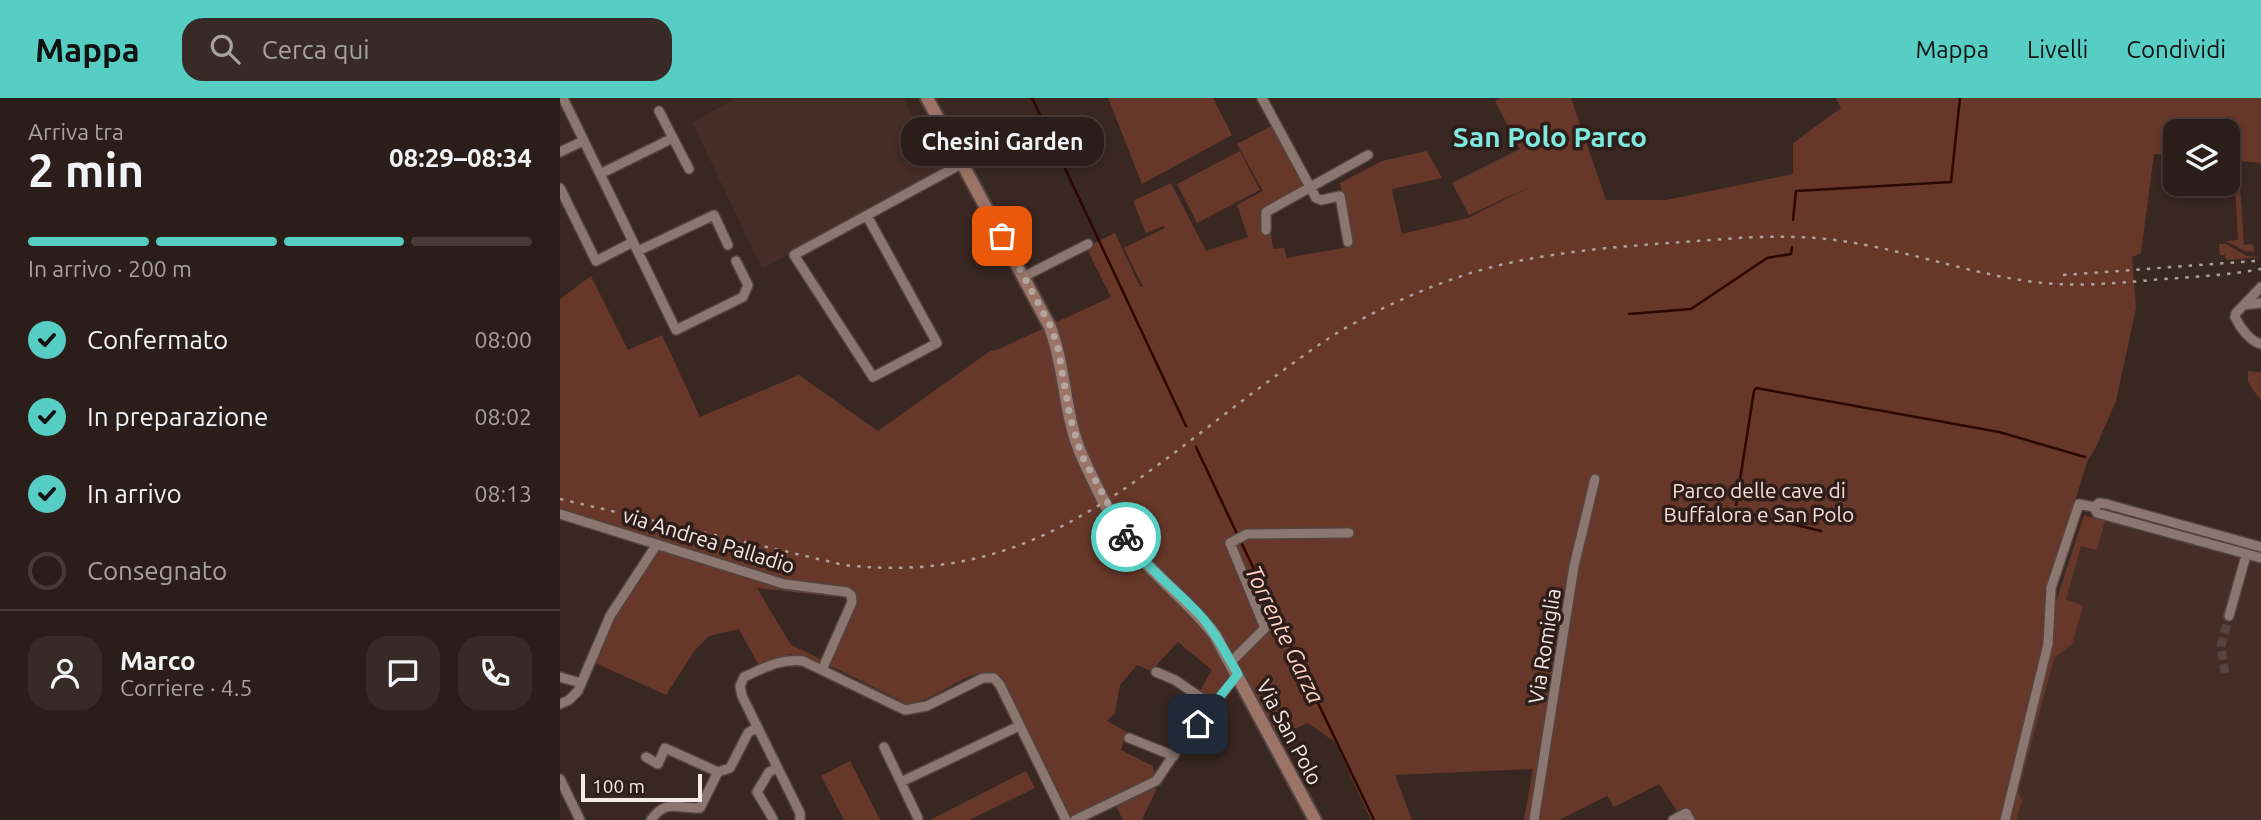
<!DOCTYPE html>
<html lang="it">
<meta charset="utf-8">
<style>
:root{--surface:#2b1d1a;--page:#372a27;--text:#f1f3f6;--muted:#a6a2a2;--line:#473b39;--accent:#56cec4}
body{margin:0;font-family:Ubuntu,sans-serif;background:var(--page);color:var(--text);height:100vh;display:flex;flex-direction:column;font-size:26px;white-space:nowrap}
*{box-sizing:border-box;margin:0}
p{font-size:23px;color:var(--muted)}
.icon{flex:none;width:38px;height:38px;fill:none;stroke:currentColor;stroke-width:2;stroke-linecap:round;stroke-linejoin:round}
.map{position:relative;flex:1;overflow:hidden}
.side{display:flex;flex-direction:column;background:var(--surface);width:560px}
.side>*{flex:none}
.buttons{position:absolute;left:1603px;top:21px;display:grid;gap:14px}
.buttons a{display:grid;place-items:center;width:77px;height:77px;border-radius:14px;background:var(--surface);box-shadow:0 4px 10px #0003,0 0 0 2px var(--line);font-size:35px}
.scale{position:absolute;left:21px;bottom:18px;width:121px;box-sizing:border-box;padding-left:7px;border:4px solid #f6eae6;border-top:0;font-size:19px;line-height:24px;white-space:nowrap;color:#f6eae6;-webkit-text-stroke:5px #2e1d18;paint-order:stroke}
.pin{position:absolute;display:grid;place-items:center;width:60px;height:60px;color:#fff;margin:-30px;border-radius:14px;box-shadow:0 4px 10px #0006}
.courier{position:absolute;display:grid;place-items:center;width:70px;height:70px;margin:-35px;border:5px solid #56cec4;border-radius:50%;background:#fff;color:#222;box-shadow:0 2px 9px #0007}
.bubble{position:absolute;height:49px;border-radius:21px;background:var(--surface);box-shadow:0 4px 10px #0003,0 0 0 2px var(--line);font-size:23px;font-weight:600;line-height:49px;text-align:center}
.overview em{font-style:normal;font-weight:600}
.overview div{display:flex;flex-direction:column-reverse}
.overview{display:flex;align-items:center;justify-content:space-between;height:119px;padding:0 28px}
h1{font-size:46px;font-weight:600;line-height:52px}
.bar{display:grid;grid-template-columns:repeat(4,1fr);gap:10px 7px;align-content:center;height:84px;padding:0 28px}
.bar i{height:9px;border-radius:5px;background:var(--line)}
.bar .active{background:var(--accent)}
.bar p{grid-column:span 4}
.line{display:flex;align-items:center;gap:18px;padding:0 28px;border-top:2px solid var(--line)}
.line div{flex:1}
.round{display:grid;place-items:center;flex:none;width:74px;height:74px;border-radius:21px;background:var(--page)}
ol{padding:0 28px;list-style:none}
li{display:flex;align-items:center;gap:21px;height:77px}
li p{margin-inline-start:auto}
li .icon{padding:7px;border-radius:50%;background:var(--accent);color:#111;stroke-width:4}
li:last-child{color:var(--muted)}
li i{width:38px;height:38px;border:4px solid var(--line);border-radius:50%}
header{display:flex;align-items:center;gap:42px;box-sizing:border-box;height:98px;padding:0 35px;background:var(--accent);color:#111}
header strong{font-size:33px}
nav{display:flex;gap:38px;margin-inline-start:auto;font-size:24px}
.search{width:490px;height:63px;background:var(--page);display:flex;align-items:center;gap:18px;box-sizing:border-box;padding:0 24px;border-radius:21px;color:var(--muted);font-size:26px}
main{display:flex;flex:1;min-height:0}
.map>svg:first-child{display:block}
.built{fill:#462d26}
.green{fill:#673829}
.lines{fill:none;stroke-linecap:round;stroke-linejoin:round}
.stream{stroke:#2c0801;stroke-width:2.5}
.street-tunnel{stroke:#55443f;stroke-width:9;stroke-dasharray:9 4.5;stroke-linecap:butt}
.street-casing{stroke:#534440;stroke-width:12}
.secondary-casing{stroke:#534440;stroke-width:16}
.street{stroke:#8c7770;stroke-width:9}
.secondary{stroke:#9b7467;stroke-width:12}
.rail{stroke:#ad9f9b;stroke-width:2.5;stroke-dasharray:3.5 7;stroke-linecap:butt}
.done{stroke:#b4a6a1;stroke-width:7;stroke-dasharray:0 12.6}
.route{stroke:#56cec4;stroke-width:9}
.labels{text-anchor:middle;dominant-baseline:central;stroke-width:7;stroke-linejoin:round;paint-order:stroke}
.park-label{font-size:21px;fill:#f5ded7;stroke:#2e1d18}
.street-label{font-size:21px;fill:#f6eae6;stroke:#2e1d18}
.water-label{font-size:23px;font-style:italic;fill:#fed2c4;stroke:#2e1d18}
.district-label{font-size:28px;font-weight:bold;fill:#7fe9df;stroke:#2e1d18}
</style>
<header>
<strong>Mappa</strong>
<div class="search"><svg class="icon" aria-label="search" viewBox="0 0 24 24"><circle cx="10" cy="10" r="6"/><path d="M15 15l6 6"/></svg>Cerca qui</div>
<nav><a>Mappa</a><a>Livelli</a><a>Condividi</a></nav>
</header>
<main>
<section class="side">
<div class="overview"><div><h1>2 min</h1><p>Arriva tra</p></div><em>08:29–08:34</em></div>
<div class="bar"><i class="active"></i><i class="active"></i><i class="active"></i><i></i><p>In arrivo · 200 m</p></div>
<ol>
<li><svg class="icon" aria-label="check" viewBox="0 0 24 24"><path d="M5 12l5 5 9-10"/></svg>Confermato<p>08:00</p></li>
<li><svg class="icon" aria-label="check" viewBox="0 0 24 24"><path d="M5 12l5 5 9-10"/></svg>In preparazione<p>08:02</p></li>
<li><svg class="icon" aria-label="check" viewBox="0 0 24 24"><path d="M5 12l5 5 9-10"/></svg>In arrivo<p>08:13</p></li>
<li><i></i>Consegnato</li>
</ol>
<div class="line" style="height:126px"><a class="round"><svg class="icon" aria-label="person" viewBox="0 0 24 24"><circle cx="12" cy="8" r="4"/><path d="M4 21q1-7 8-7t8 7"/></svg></a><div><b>Marco</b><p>Corriere · 4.5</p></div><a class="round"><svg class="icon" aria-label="chat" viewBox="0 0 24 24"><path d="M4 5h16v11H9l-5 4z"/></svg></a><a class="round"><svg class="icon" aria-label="phone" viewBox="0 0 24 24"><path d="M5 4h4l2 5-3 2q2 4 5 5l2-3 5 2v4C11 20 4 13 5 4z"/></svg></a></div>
</section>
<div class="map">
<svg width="1701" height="722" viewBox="0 0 1701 722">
<rect width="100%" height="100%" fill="#392722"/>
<path class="built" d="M177 0H343L381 72 202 171 132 24Z
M1524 417 1701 465V722H1449L1487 569 1495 507Z"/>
<path class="green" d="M548 0H653L672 37 582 86Z
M941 0H1011L1046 102H1106L1233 76V45L1281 10 1276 0H1701V65L1668 62V33H1615V57L1594 56 1581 155 1572 159 1576 210 1556 303 1536 349 1527 364 1489 489 1486 545 1442 722H1123L1099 686 1054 709 1047 698 999 722H964L973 671 835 677 852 722H811L775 644 748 625 718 638 681 572 669 577 652 602 640 593 652 572 618 544 591 573 577 567 560 587 555 615 547 623 567 634 561 652 593 668 595 679 510 719 443 583 433 575C401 571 376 607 345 605L269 567 295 501 197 490 231 547 261 561 258 565 230 556 199 568 179 531 149 538 135 552 106 597 33 564 51 519 99 442 0 411V201L31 178 68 252 102 237 140 319 239 277 318 333 430 253 439 251 551 199 526 149 555 135 580 189H583L564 150 605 130 603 128 586 135 573 103 611 85 646 153 688 139 677 107 703 93 677 46 713 27 744 90 708 110 713 151 724 150 727 160 793 148 780 85 822 63 867 53 882 80 832 91 842 136 908 120 976 86 909 117 892 85 960 51 935 3Z
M680 53 700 92 637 125 617 86Z
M1675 87H1680L1684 147 1693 146 1694 154 1685 153 1666 143 1678 142Z
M1659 146H1666L1687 158 1701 159 1666 162 1665 157H1660Z
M1688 273 1701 274V303L1688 284Z
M1524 417 1545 423 1537 452 1521 448 1506 501 1523 508 1512 546 1495 559 1493 564 1458 694 1462 703 1456 722H1449L1487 569 1495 507Z
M290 663 320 722H284L261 678Z
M466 673 475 690 409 722H370Z
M593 687 596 692 582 722H563L555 706Z"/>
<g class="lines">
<path class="stream" d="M472 0 626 328
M1233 122 1236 93 1391 84 1400 0
M1069 216 1131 211 1207 160 1231 156 1232 149
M636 349 678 438
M1176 407 1194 293 1196 290 1439 334 1525 359
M1179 413 1261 433
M681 444 814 722"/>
<path class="street-tunnel" d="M1665 575 1661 548 1669 518"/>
<defs>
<path id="street" d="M3 0 116 232 183 199 188 187 176 163
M702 0 756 100 761 102 780 98 788 144
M99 13 129 71
M0 54 23 43
M40 76 113 40
M0 90 36 163 73 144
M307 118 377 245 313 279 234 157 403 65
M706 132V114L808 57
M78 153 154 117 168 147
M463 179 528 146
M1701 189 1676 215 1675 219C1680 230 1690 243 1701 246
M1684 207 1701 205
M1534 409 1537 415 1701 460
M0 416 224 486 287 494 291 497 292 504 262 572
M1669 518 1685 461
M671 564 705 530 670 445 687 436 789 435
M596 574 615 582 653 608
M0 579 21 585
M0 606 9 602 18 593 50 518 97 446
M569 640 614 658
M324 649 358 720
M86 659 98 666 105 650 158 674 170 670 188 635 197 629
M0 681 20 722
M341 684 459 628
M213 721 197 694 209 674 217 670
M91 722C106 700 119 711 140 710L158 674
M240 722V715L182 598 180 588 184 579C204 570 221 560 243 563L345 612 367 608 423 580H434L440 587 506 722
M515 722 596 683 622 645 678 576
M974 722 1014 468 1035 381
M1113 722 1126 715 1130 722
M1445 722 1488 546 1491 490 1519 406 1534 409 1539 405 1546 406 1701 449"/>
<path id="secondary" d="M367 0 490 229C506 271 504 318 522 358 536 389 553 425 574 452 599 482 631 505 655 537L755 722"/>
</defs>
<use href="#street" class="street-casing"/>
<use href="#secondary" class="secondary-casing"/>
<use href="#street" class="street"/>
<use href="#secondary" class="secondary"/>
<path class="rail" d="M1503 177 1695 163
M0 401 284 467C468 488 565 390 702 288 728 269 754 249 782 232 824 208 869 188 914 174 982 154 1053 149 1124 144 1176 140 1229 135 1282 143 1345 152 1405 174 1467 183 1513 190 1558 185 1603 181 1636 179 1669 177 1701 171"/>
</g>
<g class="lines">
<path class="done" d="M442 138 491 229 498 250 510 319 521 356 566 439"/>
<path class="route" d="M566 439C585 469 614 490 639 516 655 533 666 556 678 576L638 626"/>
</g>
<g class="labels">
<g class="park-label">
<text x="1199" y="392">Parco delle cave di<tspan x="1199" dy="24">Buffalora e San Polo</tspan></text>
</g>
<g class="street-label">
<text transform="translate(149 442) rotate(17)">via Andrea Palladio</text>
<text transform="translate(984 548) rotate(-81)">Via Romiglia</text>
<text transform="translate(730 634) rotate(62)">Via San Polo</text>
</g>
<g class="water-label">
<text transform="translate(725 536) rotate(64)">Torrente Garza</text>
</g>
<g class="district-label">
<text x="990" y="38">San Polo Parco</text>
</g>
</g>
</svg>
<div class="buttons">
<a><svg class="icon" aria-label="layers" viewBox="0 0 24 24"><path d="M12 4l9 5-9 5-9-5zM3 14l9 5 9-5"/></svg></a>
</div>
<div class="scale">100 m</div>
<div class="pin" style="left:442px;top:138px;background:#ea580c"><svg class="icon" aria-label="bag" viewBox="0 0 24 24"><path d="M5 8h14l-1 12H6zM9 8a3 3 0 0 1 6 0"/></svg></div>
<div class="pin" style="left:638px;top:626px;background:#1f2937"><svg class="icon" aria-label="home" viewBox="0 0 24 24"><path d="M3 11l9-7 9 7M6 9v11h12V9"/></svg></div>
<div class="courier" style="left:566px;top:439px"><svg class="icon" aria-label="bike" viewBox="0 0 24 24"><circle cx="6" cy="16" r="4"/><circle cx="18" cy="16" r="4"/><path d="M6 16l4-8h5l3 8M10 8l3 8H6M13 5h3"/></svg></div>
<div class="bubble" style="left:341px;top:19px;width:203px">Chesini Garden</div>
</div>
</main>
